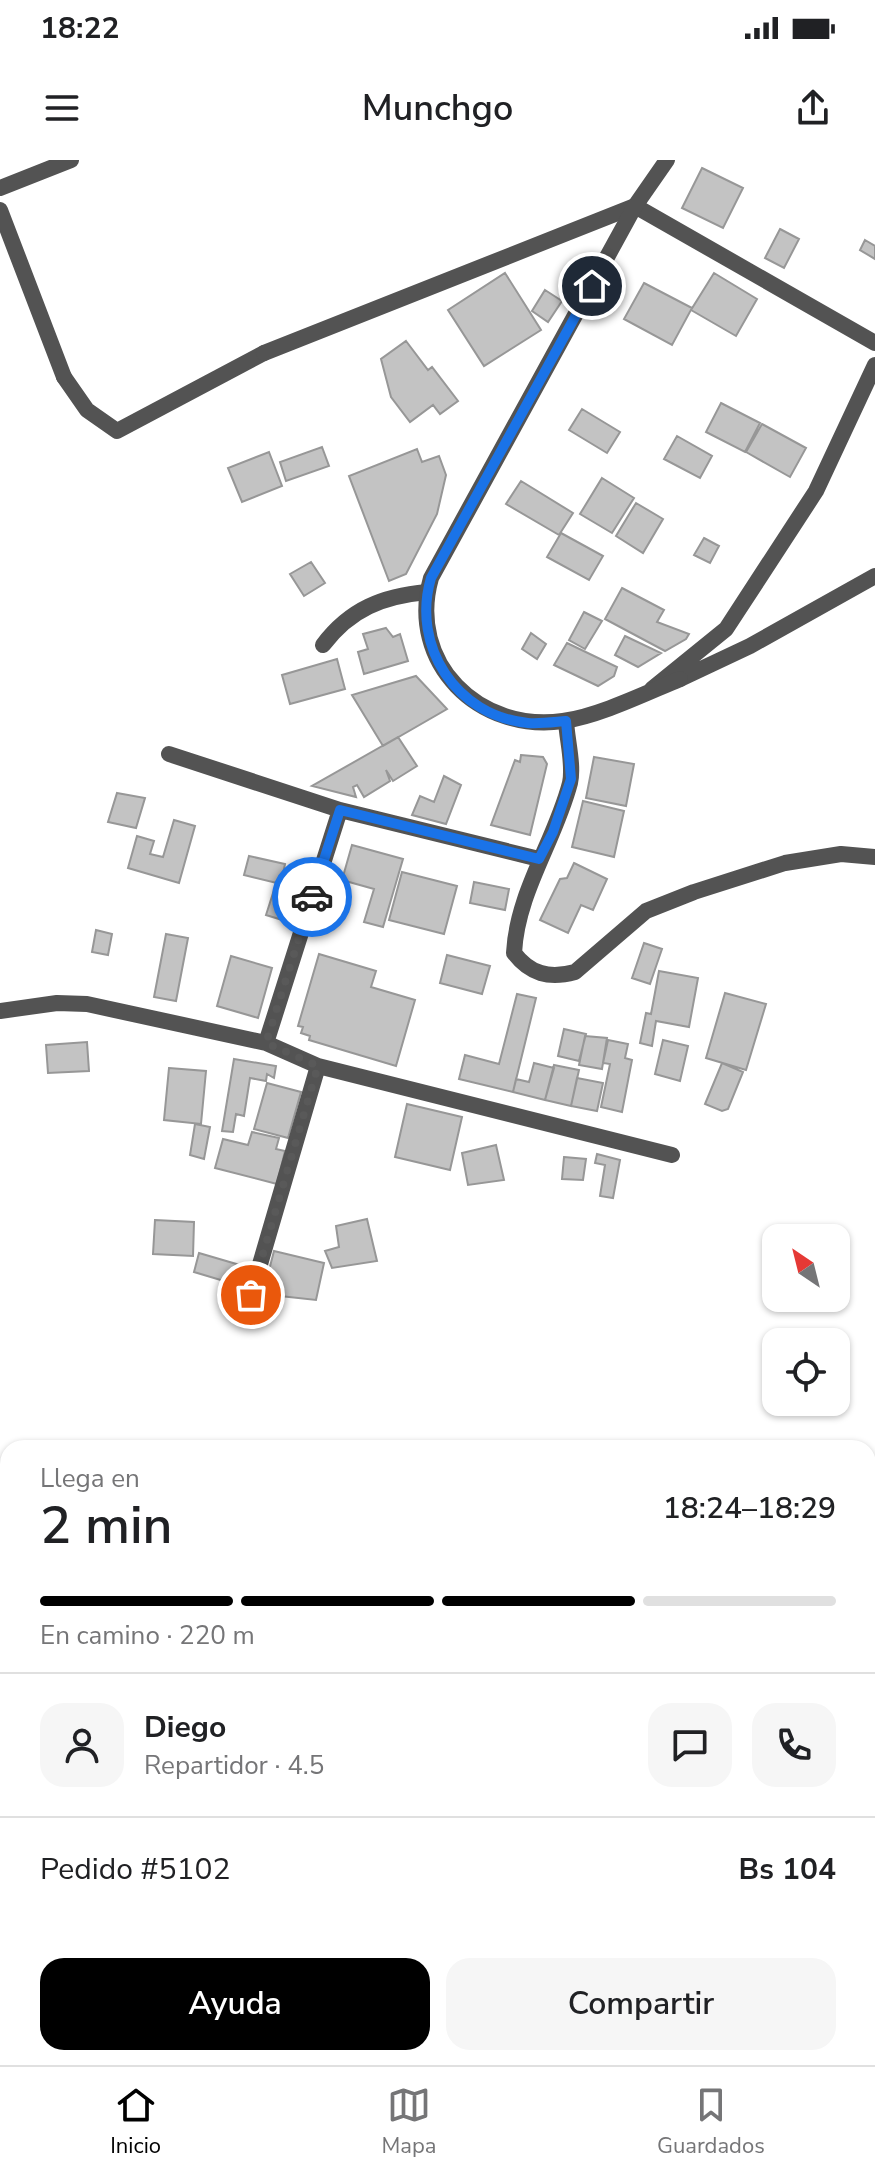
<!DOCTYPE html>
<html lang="es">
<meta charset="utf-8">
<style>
:root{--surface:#fff;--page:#f6f6f6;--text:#202124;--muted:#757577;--line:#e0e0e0;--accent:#000}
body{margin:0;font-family:"Nunito Sans",sans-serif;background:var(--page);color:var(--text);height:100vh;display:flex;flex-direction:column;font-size:30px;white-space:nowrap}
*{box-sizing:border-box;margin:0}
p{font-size:26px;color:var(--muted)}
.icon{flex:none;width:44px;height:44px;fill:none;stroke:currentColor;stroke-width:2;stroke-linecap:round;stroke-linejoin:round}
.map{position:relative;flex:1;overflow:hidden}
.sheet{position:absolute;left:0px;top:1280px;width:876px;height:626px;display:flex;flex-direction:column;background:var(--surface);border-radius:24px 24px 0 0;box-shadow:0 2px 6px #0004}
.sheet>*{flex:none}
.needle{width:52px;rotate:325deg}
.fabs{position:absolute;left:762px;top:1064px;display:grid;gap:16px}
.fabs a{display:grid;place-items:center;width:88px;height:88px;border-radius:16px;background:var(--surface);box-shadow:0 2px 6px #0004;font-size:40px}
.pin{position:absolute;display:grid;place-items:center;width:68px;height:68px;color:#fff;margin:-34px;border:4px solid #fff;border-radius:50%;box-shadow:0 2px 8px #0007}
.courier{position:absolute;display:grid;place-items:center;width:80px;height:80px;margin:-40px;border:6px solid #1a73e8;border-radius:50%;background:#fff;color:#222;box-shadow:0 2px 10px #0007}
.summary em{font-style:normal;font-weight:600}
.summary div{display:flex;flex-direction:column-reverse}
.summary{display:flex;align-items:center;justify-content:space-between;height:136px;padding:0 40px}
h1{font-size:52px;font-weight:600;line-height:60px}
.bar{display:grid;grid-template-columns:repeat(4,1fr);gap:12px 8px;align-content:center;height:96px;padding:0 40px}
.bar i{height:10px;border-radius:6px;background:var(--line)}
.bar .selected{background:var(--accent)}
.bar p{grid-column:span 4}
.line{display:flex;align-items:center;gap:20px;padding:0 40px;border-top:2px solid var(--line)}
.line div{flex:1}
.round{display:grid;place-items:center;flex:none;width:84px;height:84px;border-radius:24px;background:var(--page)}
.action{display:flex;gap:16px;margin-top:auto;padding:16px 40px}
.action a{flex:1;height:92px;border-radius:24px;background:var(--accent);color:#fff;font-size:32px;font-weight:600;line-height:92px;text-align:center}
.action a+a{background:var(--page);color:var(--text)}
.status{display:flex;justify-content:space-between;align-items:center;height:56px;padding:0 40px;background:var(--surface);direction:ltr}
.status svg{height:22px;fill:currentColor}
header{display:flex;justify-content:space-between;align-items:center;height:104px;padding:0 40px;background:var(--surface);font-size:36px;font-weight:600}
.tabs{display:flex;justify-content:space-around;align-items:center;height:112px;border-top:2px solid var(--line);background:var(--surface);font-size:22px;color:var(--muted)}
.tabs a{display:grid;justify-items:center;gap:4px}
.tabs .selected{color:var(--accent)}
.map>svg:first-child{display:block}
.building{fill:#c3c3c3;stroke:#979797;stroke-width:2}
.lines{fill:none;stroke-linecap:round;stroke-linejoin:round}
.pedestrian{stroke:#535353;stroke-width:16}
.minor{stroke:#535353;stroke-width:16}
.tertiary{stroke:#535353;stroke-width:16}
.done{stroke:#595959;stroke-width:8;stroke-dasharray:0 14.4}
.route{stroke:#1a73e8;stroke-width:10}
</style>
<div class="status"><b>18:22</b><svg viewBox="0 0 49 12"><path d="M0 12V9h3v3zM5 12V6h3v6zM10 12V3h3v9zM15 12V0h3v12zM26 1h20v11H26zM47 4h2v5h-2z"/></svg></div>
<header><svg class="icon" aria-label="menu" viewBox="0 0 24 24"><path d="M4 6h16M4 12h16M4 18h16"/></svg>Munchgo<svg class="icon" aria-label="share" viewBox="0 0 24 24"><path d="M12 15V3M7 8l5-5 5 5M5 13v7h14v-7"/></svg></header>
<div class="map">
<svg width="875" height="1905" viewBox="0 0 875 1905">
<rect width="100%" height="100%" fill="#fff"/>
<path class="building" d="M702 8 743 28 723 68 682 48Z
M780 69 799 79 784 108 765 98Z
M865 80 875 86V99L860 90Z
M505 113 541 170 484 206 448 150Z
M714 113 757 139 736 176 691 150Z
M644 123 692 148 672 185 624 159Z
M545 130 562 141 548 162 532 151Z
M406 181 428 210 432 207 458 241 440 254 433 245 410 262 391 237 381 199Z
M721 243 760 263 745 292 706 272Z
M582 249 620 272 607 293 569 270Z
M762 264 806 288 790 317 746 292Z
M677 276 712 296 700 318 664 299Z
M322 287 329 306 286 321 280 302Z
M417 289 422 302 439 296 446 315 437 354 406 414 389 421 349 316Z
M269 292 282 326 242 342 228 308Z
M602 318 634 338 612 373 580 354Z
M521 321 573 353 559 375 506 344Z
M636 343 663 359 643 393 616 376Z
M561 373 603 396 589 420 547 397Z
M704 378 719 386 710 403 694 395Z
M311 402 325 423 304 436 290 414Z
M622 428 664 450 657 462 689 474 686 479 665 491 605 459Z
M584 452 602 461 585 489 569 480Z
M386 468 393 477 400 474 408 501 364 514 358 492 368 489 363 474Z
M531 473 546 484 537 499 522 489Z
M625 476 661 493 638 507 615 495Z
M567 483 617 507 614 516 598 526 554 505Z
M337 499 345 529 290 544 282 515Z
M416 516 447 549 383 586 352 535Z
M398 577 417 606 393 621 386 610 390 621 364 637 357 625 353 627 356 637 312 626Z
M521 595 543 597 547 604 530 675 491 665 515 600 520 602Z
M594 597 634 604 626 646 586 638Z
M444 616 461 625 446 664 412 655 420 636 434 642Z
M117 633 145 638 136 668 108 662Z
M583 641 624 651 614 697 572 687Z
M174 660 195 666 179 723 128 708 137 676 154 681 150 694 163 697Z
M352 685 403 699 383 767 364 762 374 729 342 720Z
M249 696 285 704 281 724 244 715Z
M574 703 607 719 593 750 581 745 568 773 540 760 560 719 567 718Z
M402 712 457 726 444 774 389 760Z
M474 722 509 729 505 750 470 743Z
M274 730 300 738 292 763 266 755Z
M96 770 112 774 108 795 92 792Z
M166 774 188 778 176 841 154 837Z
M644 783 662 789 650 824 632 818Z
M319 794 376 811 371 827 415 840 396 906 309 880 310 876 301 873 303 867 298 866Z
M447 795 490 806 482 834 440 823Z
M231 796 272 808 258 858 217 846Z
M659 811 698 818 689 867 656 861 652 886 640 883 646 853 651 854Z
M725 833 766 844 746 910 706 898Z
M517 834 536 838 513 932 459 919 465 895 499 904Z
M564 869 586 874 579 901 558 896Z
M585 876 607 878 602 909 579 905Z
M608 880 628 884 625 898 632 900 622 952 601 947 610 904 603 903Z
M663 880 688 886 680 921 655 914Z
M87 882 89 911 48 913 46 885Z
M234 899 276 906 274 918 267 914 266 921 250 918 244 956 236 954 233 972 222 971Z
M534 903 554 908 545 940 513 932 516 919 529 922Z
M722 903 743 912 728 949 722 951 705 944Z
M554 905 579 910 571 946 545 940Z
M169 908 206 911 201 964 164 960Z
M577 918 603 923 597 951 571 946Z
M267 923 301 932 288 978 254 969Z
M407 944 462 957 450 1010 395 997Z
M195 964 210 967 204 999 190 995Z
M252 972 279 978 276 989 285 991 277 1024 215 1008 223 979 248 985Z
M496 985 504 1020 468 1025 462 993Z
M597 994 620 1000 613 1038 600 1036 605 1005 595 1003Z
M564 997 586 999 583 1020 562 1019Z
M367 1059 377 1101 332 1108 325 1091 339 1087 336 1066Z
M155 1060 194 1062 193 1096 153 1094Z
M274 1091 324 1103 316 1140 271 1135 265 1126Z
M199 1093 250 1108 244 1127 194 1112Z"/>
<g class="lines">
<path class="pedestrian" d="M64 217 87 250 117 271 264 193"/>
<path class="minor" d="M0 28 71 0
M0 50 64 217
M264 193 635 46 875 183
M323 485C350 449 383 436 427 432
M680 519 750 486 875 416
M652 529 726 469 816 331 875 205
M566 561C567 580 574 605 570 623 555 681 517 732 514 793 530 814 549 819 575 812L646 751 694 732 785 703 841 694 875 697
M169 594 340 650 539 699
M0 851 57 843 87 844 266 883 318 906 672 995
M266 883 340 650
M251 1135 318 906
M868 1755H875"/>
<path class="tertiary" d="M667 0 635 46 431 418C407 503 479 573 563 561 599 556 646 533 680 519"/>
</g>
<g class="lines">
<path class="done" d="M251 1135 318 906 266 883 312 737"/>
<path class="route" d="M312 737 340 650 539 699 553 672 571 619 566 561C554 562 540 564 528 563 456 556 411 486 431 418L592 126"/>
</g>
</svg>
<div class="fabs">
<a><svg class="needle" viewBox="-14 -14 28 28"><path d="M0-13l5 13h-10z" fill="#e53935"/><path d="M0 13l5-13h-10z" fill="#757577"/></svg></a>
<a><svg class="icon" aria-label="locate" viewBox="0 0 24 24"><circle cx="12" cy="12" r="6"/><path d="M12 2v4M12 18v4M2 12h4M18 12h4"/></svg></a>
</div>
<div class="pin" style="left:251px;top:1135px;background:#ea580c"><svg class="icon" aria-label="bag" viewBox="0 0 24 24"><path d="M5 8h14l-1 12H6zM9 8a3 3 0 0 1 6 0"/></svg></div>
<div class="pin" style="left:592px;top:126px;background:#1f2937"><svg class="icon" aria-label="home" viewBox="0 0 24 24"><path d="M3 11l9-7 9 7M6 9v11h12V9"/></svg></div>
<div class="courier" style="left:312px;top:737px"><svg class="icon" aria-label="car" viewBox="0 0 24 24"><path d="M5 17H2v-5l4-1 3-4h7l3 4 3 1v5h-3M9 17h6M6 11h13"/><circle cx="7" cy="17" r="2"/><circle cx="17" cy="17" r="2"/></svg></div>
<section class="sheet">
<div class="summary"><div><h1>2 min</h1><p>Llega en</p></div><em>18:24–18:29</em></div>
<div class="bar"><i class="selected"></i><i class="selected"></i><i class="selected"></i><i></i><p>En camino · 220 m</p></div>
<div class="line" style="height:144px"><a class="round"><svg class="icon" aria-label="person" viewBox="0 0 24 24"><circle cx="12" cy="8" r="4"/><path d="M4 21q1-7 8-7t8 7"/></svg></a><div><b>Diego</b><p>Repartidor · 4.5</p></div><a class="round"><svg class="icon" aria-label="chat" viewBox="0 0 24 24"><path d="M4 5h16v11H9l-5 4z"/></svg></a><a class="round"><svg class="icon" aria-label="phone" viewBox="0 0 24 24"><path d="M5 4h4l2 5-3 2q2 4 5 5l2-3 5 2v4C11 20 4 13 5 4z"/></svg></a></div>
<div class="line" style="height:104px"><div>Pedido #5102</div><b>Bs 104</b></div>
<div class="action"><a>Ayuda</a><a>Compartir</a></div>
</section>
</div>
<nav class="tabs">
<a class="selected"><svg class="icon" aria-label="home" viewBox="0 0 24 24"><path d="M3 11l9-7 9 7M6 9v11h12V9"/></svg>Inicio</a>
<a><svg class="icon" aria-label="map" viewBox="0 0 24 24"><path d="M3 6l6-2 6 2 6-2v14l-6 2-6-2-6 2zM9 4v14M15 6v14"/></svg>Mapa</a>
<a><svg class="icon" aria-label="saved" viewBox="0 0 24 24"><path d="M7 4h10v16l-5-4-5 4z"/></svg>Guardados</a>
</nav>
